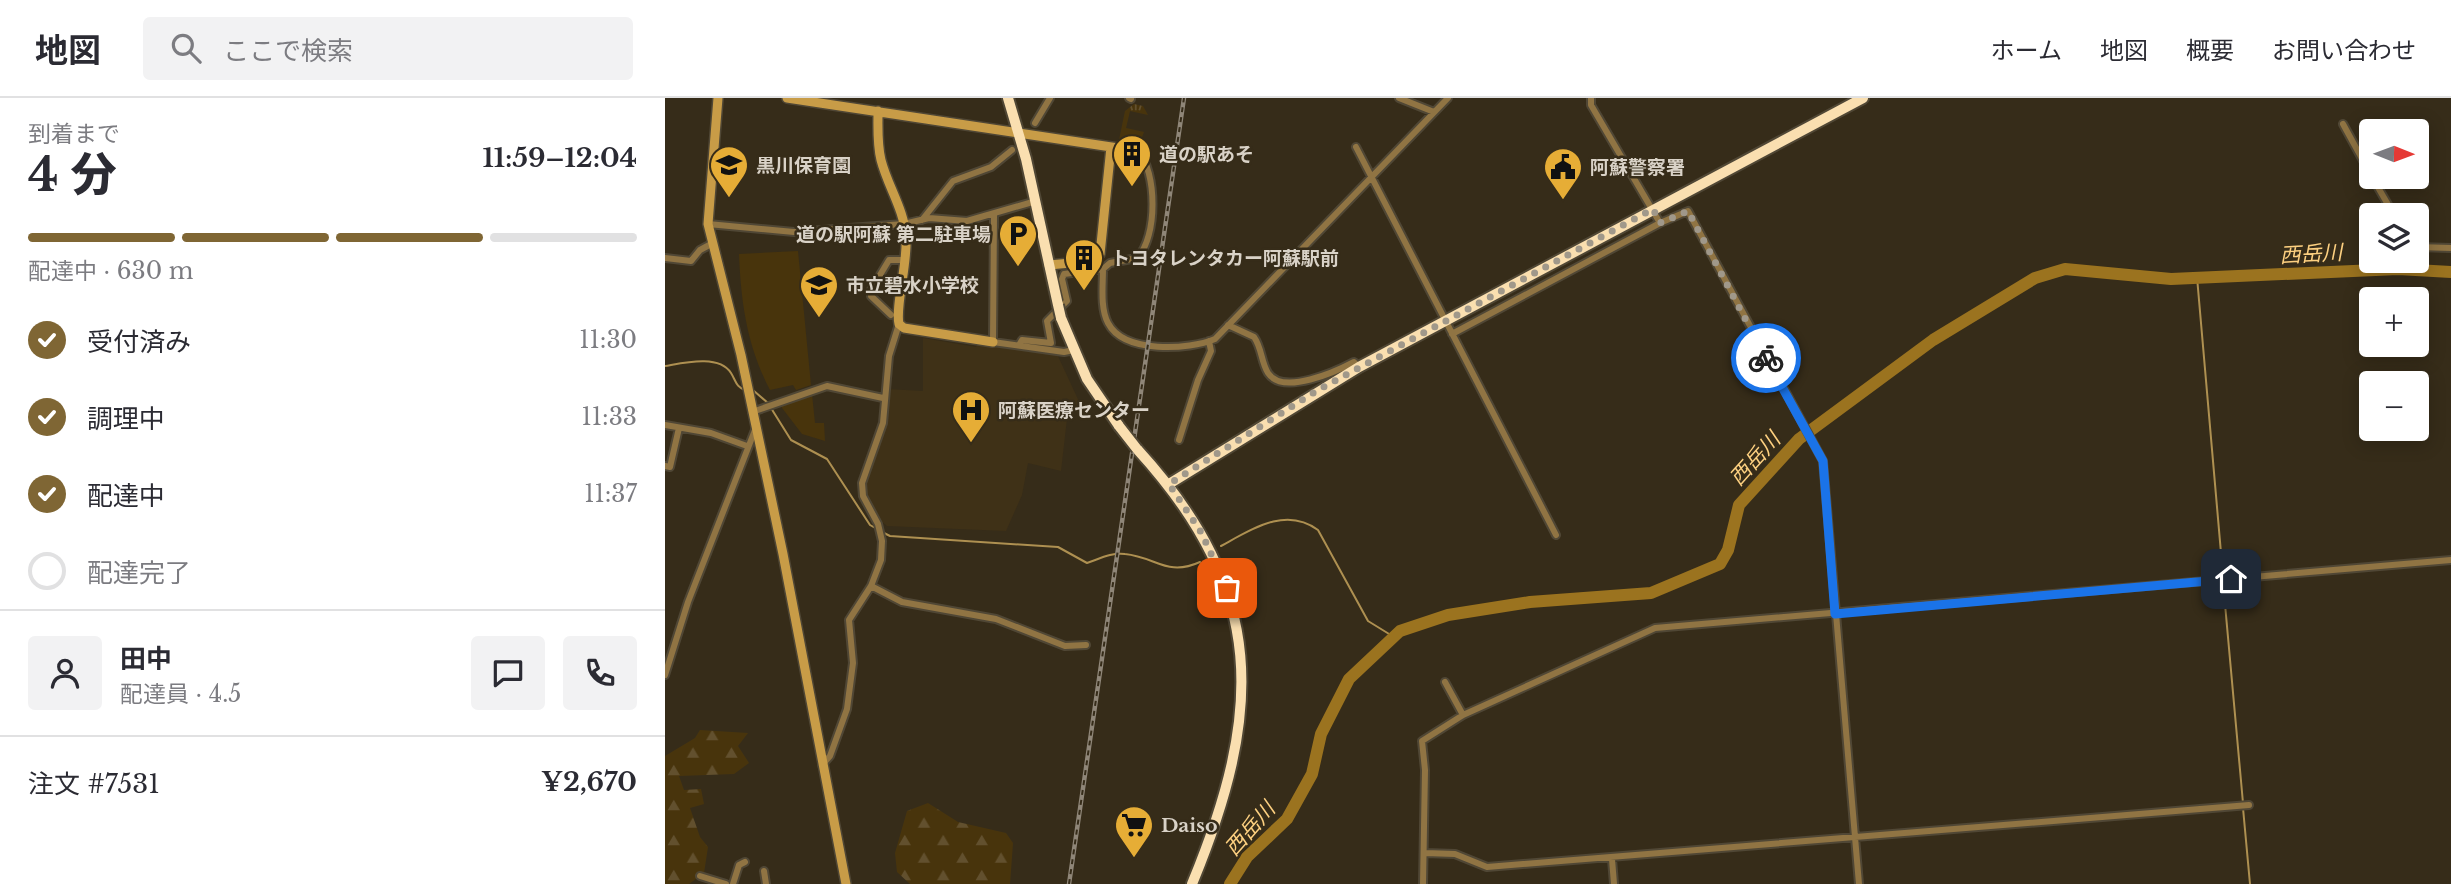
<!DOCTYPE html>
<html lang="ja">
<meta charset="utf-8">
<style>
:root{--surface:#fff;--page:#f2f2f3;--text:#2b2b33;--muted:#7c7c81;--line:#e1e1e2;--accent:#7f6634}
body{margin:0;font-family:"Libre Baskerville","Noto Sans JP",serif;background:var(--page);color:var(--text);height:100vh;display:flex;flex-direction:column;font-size:26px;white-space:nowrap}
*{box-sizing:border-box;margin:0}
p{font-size:23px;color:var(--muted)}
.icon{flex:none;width:38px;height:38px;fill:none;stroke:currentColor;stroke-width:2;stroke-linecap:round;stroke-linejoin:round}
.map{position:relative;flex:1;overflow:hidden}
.panel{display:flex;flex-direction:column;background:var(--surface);width:665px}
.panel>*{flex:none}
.needle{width:46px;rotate:91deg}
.fabs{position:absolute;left:1694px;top:21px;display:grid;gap:14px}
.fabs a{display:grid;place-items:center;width:70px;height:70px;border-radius:7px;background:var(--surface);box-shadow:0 4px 18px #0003;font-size:35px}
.pin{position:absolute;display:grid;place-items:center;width:60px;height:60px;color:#fff;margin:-30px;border-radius:14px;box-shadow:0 4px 10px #0006}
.courier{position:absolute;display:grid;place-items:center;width:70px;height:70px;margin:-35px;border:5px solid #1a73e8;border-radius:50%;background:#fff;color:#222;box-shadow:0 2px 9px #0007}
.head em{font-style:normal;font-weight:800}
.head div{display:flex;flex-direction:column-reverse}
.head{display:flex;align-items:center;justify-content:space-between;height:119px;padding:0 28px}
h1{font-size:46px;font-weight:800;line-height:52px}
.bar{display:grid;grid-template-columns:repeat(4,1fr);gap:10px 7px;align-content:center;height:84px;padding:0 28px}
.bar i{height:9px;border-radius:5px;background:var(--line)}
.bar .selected{background:var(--accent)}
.bar p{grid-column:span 4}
.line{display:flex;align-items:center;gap:18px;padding:0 28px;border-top:2px solid var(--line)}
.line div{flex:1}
.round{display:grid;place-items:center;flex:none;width:74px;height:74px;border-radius:7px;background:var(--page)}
ol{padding:0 28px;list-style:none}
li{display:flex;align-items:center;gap:21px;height:77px}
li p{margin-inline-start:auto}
li .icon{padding:7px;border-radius:50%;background:var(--accent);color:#fff;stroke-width:4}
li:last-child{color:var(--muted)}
li i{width:38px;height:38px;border:4px solid var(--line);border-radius:50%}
header{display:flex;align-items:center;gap:42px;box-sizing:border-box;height:98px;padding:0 35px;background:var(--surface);border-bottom:2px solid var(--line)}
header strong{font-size:33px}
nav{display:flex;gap:38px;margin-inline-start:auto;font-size:24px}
.search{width:490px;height:63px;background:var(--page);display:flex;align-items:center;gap:18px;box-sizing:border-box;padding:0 24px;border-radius:7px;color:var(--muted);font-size:26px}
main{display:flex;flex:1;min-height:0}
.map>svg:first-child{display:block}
.built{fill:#3f3117}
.grass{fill:#48340c}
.forest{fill:url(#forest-firs)}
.park{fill:url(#park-tufts)}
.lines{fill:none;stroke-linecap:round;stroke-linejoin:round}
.stream{stroke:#ae9051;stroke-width:2}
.river{stroke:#9b731f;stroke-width:12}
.street-casing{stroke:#504735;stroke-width:10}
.secondary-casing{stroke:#504735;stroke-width:12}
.highway-casing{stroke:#504735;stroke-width:14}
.street{stroke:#907443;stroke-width:6}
.secondary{stroke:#c89c47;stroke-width:9}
.highway{stroke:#fadfb0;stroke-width:10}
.rail-casing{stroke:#8f8678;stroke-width:4.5}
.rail{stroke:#362c19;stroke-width:2;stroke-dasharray:5;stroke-linecap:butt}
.highway-bridge-casing{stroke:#504735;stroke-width:14;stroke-linecap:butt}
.highway-bridge{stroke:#fadfb0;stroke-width:10}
.done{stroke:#a0988a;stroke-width:7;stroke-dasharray:0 12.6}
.route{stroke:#1a73e8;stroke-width:9}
.labels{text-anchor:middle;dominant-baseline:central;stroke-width:5;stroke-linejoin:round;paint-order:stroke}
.poi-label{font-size:19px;font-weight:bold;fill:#d9d2c7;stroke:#362c19;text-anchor:start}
.water-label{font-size:21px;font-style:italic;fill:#fdd080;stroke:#362c19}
</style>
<header>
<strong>地図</strong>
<div class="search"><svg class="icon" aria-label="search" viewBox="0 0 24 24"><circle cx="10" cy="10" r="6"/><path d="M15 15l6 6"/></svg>ここで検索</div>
<nav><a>ホーム</a><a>地図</a><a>概要</a><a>お問い合わせ</a></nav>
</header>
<main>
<section class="panel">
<div class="head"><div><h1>4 分</h1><p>到着まで</p></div><em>11:59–12:04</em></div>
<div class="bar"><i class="selected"></i><i class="selected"></i><i class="selected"></i><i></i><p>配達中 · 630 m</p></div>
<ol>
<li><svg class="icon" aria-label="check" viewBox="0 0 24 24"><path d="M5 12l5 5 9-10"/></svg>受付済み<p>11:30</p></li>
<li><svg class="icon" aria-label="check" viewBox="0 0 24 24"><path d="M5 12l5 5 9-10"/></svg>調理中<p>11:33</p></li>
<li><svg class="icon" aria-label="check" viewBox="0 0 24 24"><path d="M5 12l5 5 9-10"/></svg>配達中<p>11:37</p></li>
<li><i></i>配達完了</li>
</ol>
<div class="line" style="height:126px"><a class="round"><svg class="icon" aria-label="person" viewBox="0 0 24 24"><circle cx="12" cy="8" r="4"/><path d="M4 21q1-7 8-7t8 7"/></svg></a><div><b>田中</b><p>配達員 · 4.5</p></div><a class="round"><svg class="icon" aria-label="chat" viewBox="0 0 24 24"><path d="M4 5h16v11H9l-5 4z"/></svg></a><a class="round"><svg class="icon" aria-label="phone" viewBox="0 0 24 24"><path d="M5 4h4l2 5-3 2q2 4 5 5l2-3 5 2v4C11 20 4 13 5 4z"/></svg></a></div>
<div class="line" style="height:91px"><div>注文 #7531</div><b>¥2,670</b></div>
</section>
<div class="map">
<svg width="1786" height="786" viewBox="0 0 1786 786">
<defs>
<pattern id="forest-firs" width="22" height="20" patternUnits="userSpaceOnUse" patternTransform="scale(1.75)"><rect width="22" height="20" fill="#48340c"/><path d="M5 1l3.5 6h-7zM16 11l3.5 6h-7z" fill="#62502e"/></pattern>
<pattern id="park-tufts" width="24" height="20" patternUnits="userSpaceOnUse" patternTransform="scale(1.75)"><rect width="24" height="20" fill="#48340c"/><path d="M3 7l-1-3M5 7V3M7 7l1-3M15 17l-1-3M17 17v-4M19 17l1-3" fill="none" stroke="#62502e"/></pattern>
</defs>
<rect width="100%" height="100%" fill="#362c19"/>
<path class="built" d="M258 240 311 249 313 246 392 256 418 312H403L396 373 363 365 357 397 341 433 222 428 214 421 201 398 199 383 220 327 222 291 258 293Z"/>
<path class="grass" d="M133 153 146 287 131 292 128 287 105 292C82 248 76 205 74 156Z
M147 296 150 325H159L160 343 137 336 114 306Z"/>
<path class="forest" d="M35 632 83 635 73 648 84 665 69 676 14 678 19 692 36 691 39 706 25 710 35 739 43 749 39 775 24 786H0V658L30 640Z
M263 705 293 724 341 735 348 745 345 786H245L232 774 230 755 242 713Z"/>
<path class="park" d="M469 6 478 8 483 17 465 13 461 30 479 34 473 49 458 47 454 42 460 13Z"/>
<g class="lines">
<path class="stream" d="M1532 179 1558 478
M0 268C18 265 54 256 66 275 71 283 71 289 80 292
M89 293 103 305
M106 310 126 342 162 361 205 427 212 431
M217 434 225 438 393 449 422 465C434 461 447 454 460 456 491 459 502 479 535 464
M556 448C587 431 621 408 653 432L703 523 729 539
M1558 484 1578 705
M1578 710 1585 786"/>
<path class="river" d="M565 786 582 759 622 721 647 676 656 636 684 581 735 533 783 517 865 504 986 495 1055 466 1063 452 1074 407 1134 341 1268 242 1370 180 1400 171 1506 181 1733 171 1786 174"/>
<defs>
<path id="street" d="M464 0 466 1
M734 0 769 14
M926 0V7L995 125 1023 113 1158 363 1194 786
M370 25 385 0
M1678 26 1706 77
M691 49 891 437
M473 53C492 73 493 139 472 160L445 165 438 171C438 187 435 210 443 225 459 256 524 252 550 241L783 0
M1707 79 1729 117
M329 117 328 244 399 254 409 252
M257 122 288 83 326 69 347 52
M43 126 129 134 239 126 264 120 302 123 371 103
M1752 149 1786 150
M0 160 26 163 35 152 48 145
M226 217 206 198V192L224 162H241
M563 227 589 239C597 250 596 264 603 275 618 298 672 273 689 264L694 269
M787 236 995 125
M354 247 357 242 386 245 382 223 402 203 397 181 399 176 438 171
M87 314 162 288 218 300
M0 327 46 335 82 348
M514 342 533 282 546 253 544 243
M0 368 5 369 14 330
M206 488 237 504 331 521 400 548 421 547
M0 577 23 504 90 332
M780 584 798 617
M157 667 165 658 182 611 188 565 184 522 206 488 216 462 217 443 213 426 198 398 197 385 218 325 224 258 234 226
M760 755 790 756 822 769 1584 707
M947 761 949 786
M99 773 101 786
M35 778 61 786
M68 786 74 767 80 764
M758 786 760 672 757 643 798 617 990 530 1786 462"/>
<path id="secondary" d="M53 0 43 126 76 257 118 456 181 786
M122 0 473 53
M213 13C213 30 212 46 216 62 223 89 239 111 241 139 243 164 230 209 234 226L239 230 328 244
M384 167 427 163 435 156 446 49"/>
<path id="highway" d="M343 0 361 61 393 207
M396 220 422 281 454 328
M472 351C603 494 598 614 527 786
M504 386 694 269 1198 0"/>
</defs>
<use href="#street" class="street-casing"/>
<use href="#secondary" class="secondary-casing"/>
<use href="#highway" class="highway-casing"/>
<use href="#street" class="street"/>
<use href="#secondary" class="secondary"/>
<use href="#highway" class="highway"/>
<defs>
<path id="rail" d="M404 786 519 0"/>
</defs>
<use href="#rail" class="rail-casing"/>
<use href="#rail" class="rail"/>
<defs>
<path id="highway-bridge" d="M393 207 396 220
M454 328 472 351"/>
</defs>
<use href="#highway-bridge" class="highway-bridge-casing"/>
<use href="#highway-bridge" class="highway-bridge"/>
</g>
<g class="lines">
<path class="done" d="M562 490 536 434 504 386 653 292 988 111 995 125 1023 113 1101 260"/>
<path class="route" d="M1101 260 1158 363 1170 516 1566 481"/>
</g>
<defs>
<symbol id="building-pin" viewBox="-11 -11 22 30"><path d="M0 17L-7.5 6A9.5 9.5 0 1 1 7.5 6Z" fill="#e6ad36" stroke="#362c19"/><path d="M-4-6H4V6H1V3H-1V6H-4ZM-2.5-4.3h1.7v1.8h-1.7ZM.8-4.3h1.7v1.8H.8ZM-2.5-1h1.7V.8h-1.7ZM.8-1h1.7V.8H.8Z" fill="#111"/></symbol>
<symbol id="school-pin" viewBox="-11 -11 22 30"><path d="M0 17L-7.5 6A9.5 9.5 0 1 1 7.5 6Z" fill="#e6ad36" stroke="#362c19"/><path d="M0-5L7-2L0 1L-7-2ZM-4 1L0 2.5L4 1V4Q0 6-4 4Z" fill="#111"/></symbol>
<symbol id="civic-pin" viewBox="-11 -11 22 30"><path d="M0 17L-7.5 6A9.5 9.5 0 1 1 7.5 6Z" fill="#e6ad36" stroke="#362c19"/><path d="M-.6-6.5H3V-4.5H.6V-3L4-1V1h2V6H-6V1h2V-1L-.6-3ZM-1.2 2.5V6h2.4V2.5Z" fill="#111"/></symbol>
<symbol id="parking-pin" viewBox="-11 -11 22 30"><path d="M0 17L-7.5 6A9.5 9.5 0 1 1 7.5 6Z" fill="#e6ad36" stroke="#362c19"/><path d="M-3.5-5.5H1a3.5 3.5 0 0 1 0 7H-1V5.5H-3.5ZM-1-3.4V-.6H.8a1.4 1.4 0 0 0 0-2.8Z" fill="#111"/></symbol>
<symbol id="hospital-pin" viewBox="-11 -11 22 30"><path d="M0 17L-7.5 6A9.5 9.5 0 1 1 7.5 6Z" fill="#e6ad36" stroke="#362c19"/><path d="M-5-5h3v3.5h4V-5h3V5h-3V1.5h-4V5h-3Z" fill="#111"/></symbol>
<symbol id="supermarket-pin" viewBox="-11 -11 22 30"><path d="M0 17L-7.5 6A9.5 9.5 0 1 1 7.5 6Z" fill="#e6ad36" stroke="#362c19"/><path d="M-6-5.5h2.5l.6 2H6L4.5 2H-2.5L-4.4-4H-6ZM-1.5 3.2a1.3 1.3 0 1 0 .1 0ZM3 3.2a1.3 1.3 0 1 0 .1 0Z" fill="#111"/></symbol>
</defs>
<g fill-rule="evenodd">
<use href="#building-pin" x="445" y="34" width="44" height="60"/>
<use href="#school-pin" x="42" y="45" width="44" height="60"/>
<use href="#civic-pin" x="876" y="47" width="44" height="60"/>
<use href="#parking-pin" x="331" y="114" width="44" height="60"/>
<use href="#building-pin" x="397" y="138" width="44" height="60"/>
<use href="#school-pin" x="132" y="165" width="44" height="60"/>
<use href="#hospital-pin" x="284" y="290" width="44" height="60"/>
<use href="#supermarket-pin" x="447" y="705" width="44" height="60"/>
</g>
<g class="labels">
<g class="poi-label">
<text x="494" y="56">道の駅あそ</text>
<text x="91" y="67">黒川保育園</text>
<text x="925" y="69">阿蘇警察署</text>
<text x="326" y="136" text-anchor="end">道の駅阿蘇 第二駐車場</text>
<text x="446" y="160">トヨタレンタカー阿蘇駅前</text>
<text x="181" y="187">市立碧水小学校</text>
<text x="333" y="312">阿蘇医療センター</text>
<text x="496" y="727">Daiso</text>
</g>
<g class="water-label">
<text transform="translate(1646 156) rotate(-3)">西岳川</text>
<text transform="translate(1090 361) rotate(-48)">西岳川</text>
<text transform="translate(585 731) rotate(-49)">西岳川</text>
</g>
</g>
</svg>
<div class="fabs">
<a><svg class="needle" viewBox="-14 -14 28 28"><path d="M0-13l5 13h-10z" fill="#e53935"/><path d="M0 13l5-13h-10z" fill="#7c7c81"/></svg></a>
<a><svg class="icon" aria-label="layers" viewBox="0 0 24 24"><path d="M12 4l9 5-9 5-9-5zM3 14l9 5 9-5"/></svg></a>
<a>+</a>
<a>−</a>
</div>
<div class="pin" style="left:562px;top:490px;background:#ea580c"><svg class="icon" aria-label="bag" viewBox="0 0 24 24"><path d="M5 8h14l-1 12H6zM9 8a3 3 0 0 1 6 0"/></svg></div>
<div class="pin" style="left:1566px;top:481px;background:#1f2937"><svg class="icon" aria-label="home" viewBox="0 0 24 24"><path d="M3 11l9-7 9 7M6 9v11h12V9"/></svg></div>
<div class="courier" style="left:1101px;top:260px"><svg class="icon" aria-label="bike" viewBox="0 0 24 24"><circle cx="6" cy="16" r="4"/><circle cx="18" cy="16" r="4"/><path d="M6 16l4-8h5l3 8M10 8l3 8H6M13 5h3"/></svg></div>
</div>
</main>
